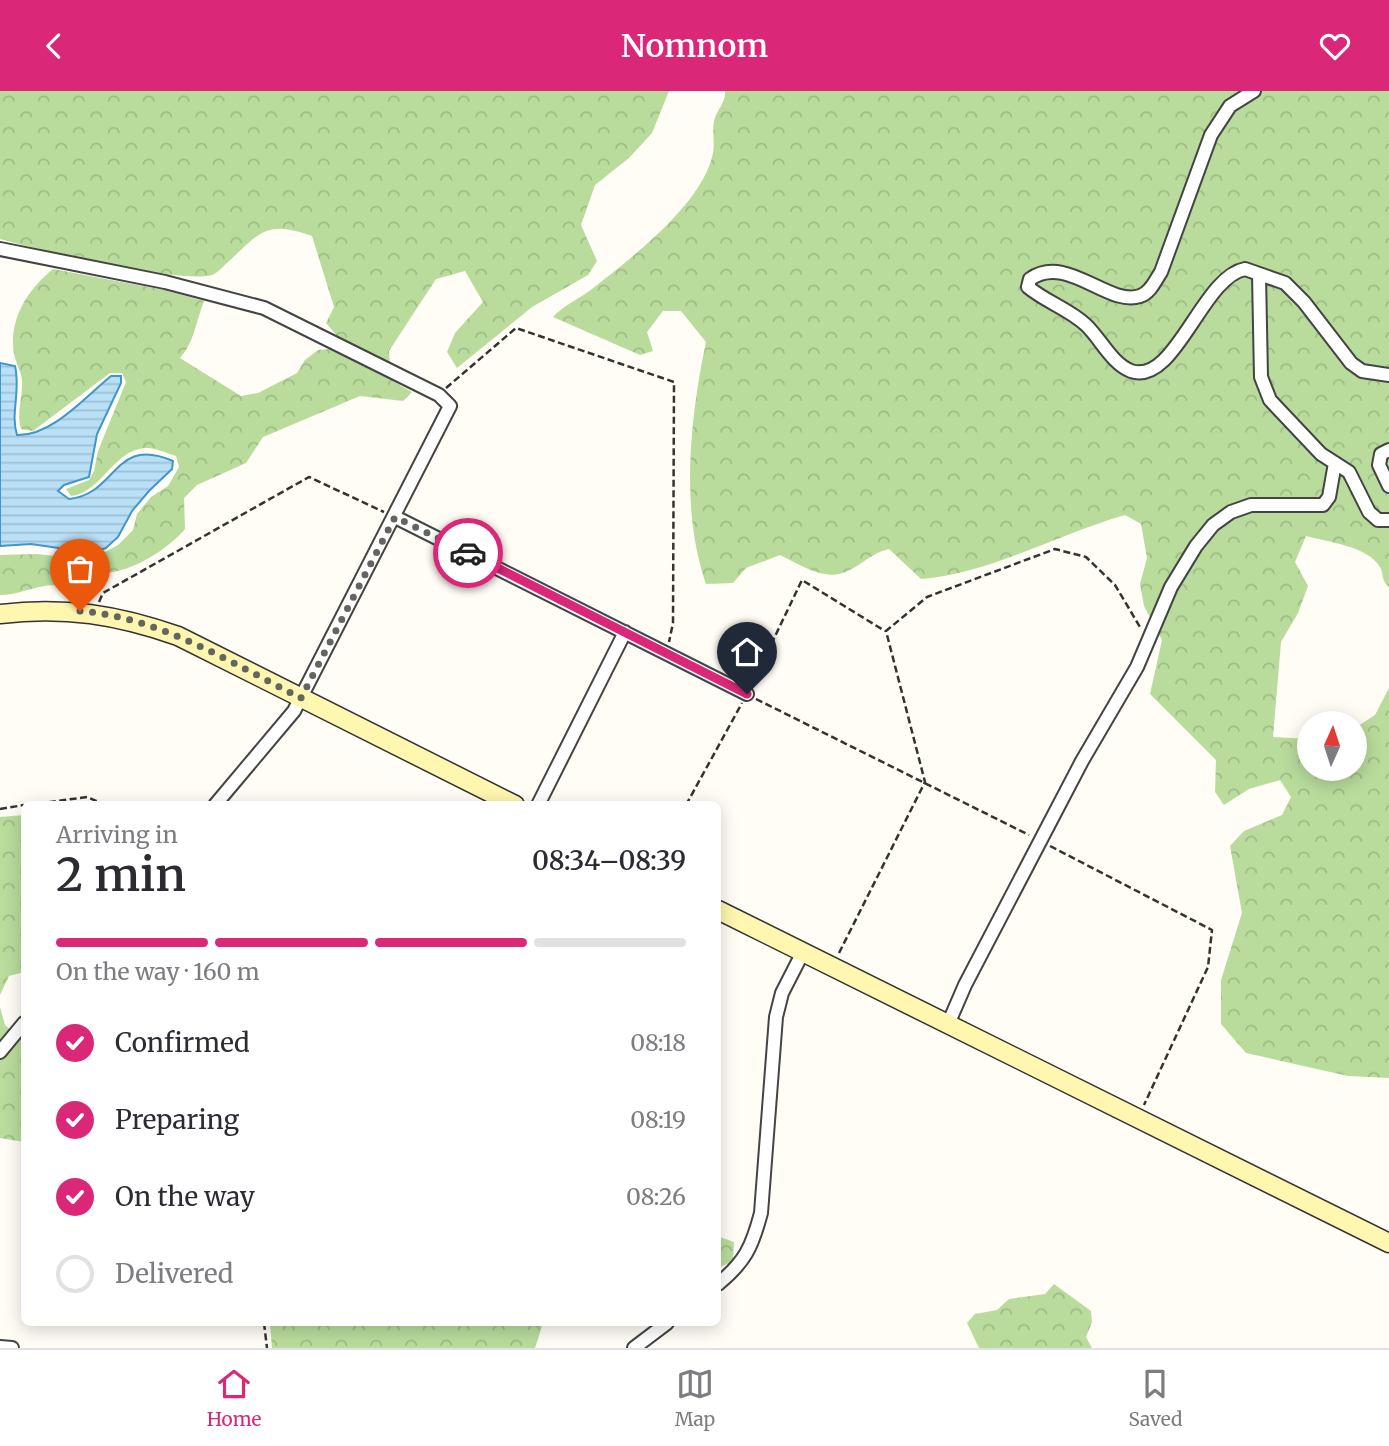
<!DOCTYPE html>
<meta charset="utf-8">
<style>
:root{--surface:#fff;--page:#f2f2f3;--text:#2b2b33;--muted:#7c7c81;--line:#e1e1e2;--accent:#db2777}
body{margin:0;font-family:Merriweather,serif;background:var(--page);color:var(--text);height:100vh;display:flex;flex-direction:column;font-size:26px;white-space:nowrap}
*{box-sizing:border-box;margin:0}
p{font-size:23px;color:var(--muted)}
.icon{flex:none;width:38px;height:38px;fill:none;stroke:currentColor;stroke-width:2;stroke-linecap:round;stroke-linejoin:round}
.map{position:relative;flex:1;overflow:hidden}
.sheet{position:absolute;left:21px;top:710px;width:700px;height:525px;display:flex;flex-direction:column;background:var(--surface);border-radius:10px;box-shadow:0 4px 18px #0003}
.sheet>*{flex:none}
.needle{width:46px;rotate:3deg}
.fabs{position:absolute;left:1297px;top:620px;display:grid;gap:14px}
.fabs a{display:grid;place-items:center;width:70px;height:70px;border-radius:50%;background:var(--surface);box-shadow:0 4px 18px #0003;font-size:35px}
.pin{position:absolute;display:grid;place-items:center;width:60px;height:60px;color:#fff;margin:-72px -30px;border-radius:50% 50% 50% 0;rotate:-45deg;box-shadow:0 0 7px #0007}
.pin .icon{rotate:45deg}
.courier{position:absolute;display:grid;place-items:center;width:70px;height:70px;margin:-35px;border:5px solid #db2777;border-radius:50%;background:#fff;color:#222;box-shadow:0 2px 9px #0007}
.overview em{font-style:normal;font-weight:600}
.overview div{display:flex;flex-direction:column-reverse}
.overview{display:flex;align-items:center;justify-content:space-between;height:119px;padding:0 35px}
h1{font-size:46px;font-weight:600;line-height:52px}
.bar{display:grid;grid-template-columns:repeat(4,1fr);gap:10px 7px;align-content:center;height:84px;padding:0 35px}
.bar i{height:9px;border-radius:5px;background:var(--line)}
.bar .active{background:var(--accent)}
.bar p{grid-column:span 4}
ol{padding:0 35px;list-style:none}
li{display:flex;align-items:center;gap:21px;height:77px}
li p{margin-inline-start:auto}
li .icon{padding:7px;border-radius:50%;background:var(--accent);color:#fff;stroke-width:4}
li:last-child{color:var(--muted)}
li i{width:38px;height:38px;border:4px solid var(--line);border-radius:50%}
header{display:flex;justify-content:space-between;align-items:center;height:91px;padding:0 35px;background:var(--accent);color:#fff;font-size:32px;font-weight:600}
.tab-bar{display:flex;justify-content:space-around;align-items:center;height:98px;border-top:2px solid var(--line);background:var(--surface);font-size:19px;color:var(--muted)}
.tab-bar a{display:grid;justify-items:center;gap:4px}
.tab-bar .active{color:var(--accent)}
.map>svg:first-child{display:block}
.forest{fill:url(#forest-crowns)}
.water{fill:url(#water-rules);stroke:#3f96cf;stroke-width:2}
.lines{fill:none;stroke-linecap:round;stroke-linejoin:round}
.street-casing{stroke:#444;stroke-width:16}
.secondary-casing{stroke:#333;stroke-width:21}
.path{stroke:#333;stroke-width:2.5;stroke-dasharray:7 3.5;stroke-linecap:butt}
.street{stroke:#fff;stroke-width:12}
.secondary{stroke:#fff6b0;stroke-width:18}
.done{stroke:#646461;stroke-width:7;stroke-dasharray:0 12.6}
.route{stroke:#db2777;stroke-width:9}
</style>
<header><svg class="icon" aria-label="back" viewBox="0 0 24 24"><path d="M15 5l-7 7 7 7"/></svg>Nomnom<svg class="icon" aria-label="heart" viewBox="0 0 24 24"><path d="M12 20l-8-8c-3-5 5-10 8-4 3-6 11-1 8 4z"/></svg></header>
<div class="map">
<svg width="1389" height="1257" viewBox="0 0 1389 1257">
<defs>
<pattern id="forest-crowns" width="20" height="18" patternUnits="userSpaceOnUse" patternTransform="scale(1.75)"><rect width="20" height="18" fill="#b9dc9c"/><path d="M2 6a3 3 0 1 1 6 0M12 15a3 3 0 1 1 6 0" fill="none" stroke="#9ebc85"/></pattern>
<pattern id="water-rules" width="6" height="5" patternUnits="userSpaceOnUse" patternTransform="scale(1.75)"><rect width="6" height="5" fill="#b9e0f7"/><path d="M0 2.5h6" fill="none" stroke="#9ebfd3"/></pattern>
</defs>
<rect width="100%" height="100%" fill="#fffdf5"/>
<path class="forest" d="M0 0H669L652 42 629 67 595 94 581 134 597 170 588 184 532 216 457 277 447 261 455 242 483 211 465 180 436 188 389 260 391 289 412 301 403 310 360 305 263 346 246 372 197 394 184 407 185 438C167 459 132 481 104 482 85 498 62 491 39 496 26 499 14 504 0 504V464L37 463 74 467 100 464 118 454 133 439 137 423 151 406 168 395 179 376 176 365C167 362 157 358 149 357 115 355 103 401 71 405L66 398 89 389 94 380 98 360 126 291 122 282H110L33 340 21 338C16 321 23 307 22 289 21 281 16 272 14 263 8 229 28 198 53 178L164 199 204 210C196 230 194 252 180 267L241 305 258 302 297 282 305 269 318 259 331 258 338 246 326 232 334 216 312 145C266 129 262 140 229 170 224 174 218 182 212 184 181 193 36 158 0 148Z
M725 0H1389V496C1381 490 1384 483 1380 476 1368 455 1327 451 1306 445L1295 471 1308 495 1298 522 1281 551 1273 646 1309 648V677H1354L1355 637 1375 624 1389 597V987L1348 985 1246 962 1221 933V889L1242 822 1230 755 1244 740 1282 724 1291 706 1280 689 1249 698 1224 714 1215 701 1216 669 1150 603 1162 549 1144 515 1140 493 1147 467 1141 433 1125 424C1058 443 989 483 921 488L889 458C870 462 857 479 839 483 819 487 797 472 780 464L746 477 733 492 706 493C680 418 690 327 706 251L681 220H663L647 241 653 260 640 264 553 226C564 214 579 208 592 198 631 167 703 113 713 62 715 52 712 40 714 30 717 18 726 12 725 0Z
M24 724V881L9 885 0 904V726Z
M0 916 5 934 24 950V1051L0 1047Z
M720 1146 734 1151 733 1170 718 1177Z
M1054 1193 1091 1220 1092 1231 1086 1246 1092 1257H979L967 1232 975 1223 997 1219 1009 1208 1045 1203Z
M270 1232H543L535 1257H272Z"/>
<path class="water" d="M0 272 15 275C21 301 10 322 17 344 52 345 85 306 111 285H121V292L97 343 89 386 64 394 58 400 69 408C118 403 113 344 173 370L172 378 149 400 132 420 118 446 106 457 93 462 31 453 0 455Z"/>
<g class="lines">
<defs>
<path id="street" d="M1254 0 1230 15 1211 44 1161 181C1155 190 1150 202 1140 205 1108 216 1067 162 1030 188L1028 196C1046 211 1069 218 1086 234 1100 247 1112 273 1131 280 1175 295 1202 186 1245 178L1285 192 1304 211 1351 272 1362 280 1389 284
M0 158 165 191 264 217 439 304 450 315 294 620 215 714
M1259 184 1261 286 1270 309 1321 363 1349 381 1369 421 1378 429H1389
M1389 359 1381 363 1379 374 1389 395
M395 426 747 603
M538 714 625 541
M949 931 965 894 1082 670 1137 576 1171 496 1196 455 1213 434 1231 421 1251 414H1323L1329 406 1335 372
M0 961 24 932
M718 1193C745 1171 752 1156 761 1122L776 926 782 902 803 861
M0 1256 12 1257
M634 1257 667 1232"/>
<path id="secondary" d="M0 523C64 515 118 524 178 545L515 714
M718 819 1389 1152"/>
</defs>
<use href="#street" class="street-casing"/>
<use href="#secondary" class="secondary-casing"/>
<path class="path" d="M446 297 516 237 674 291 673 532 669 551
M99 511 103 502 309 386 384 421
M753 591 802 489 885 540
M756 608 1029 744
M28 714 87 706 106 714
M686 714 742 612
M0 718 24 714
M1050 755 1212 839 1208 876 1144 1014
M839 862 925 691 886 540 927 506 1055 458 1086 466 1115 494 1140 536
M264 1232 267 1257"/>
<use href="#street" class="street"/>
<use href="#secondary" class="secondary"/>
</g>
<g class="lines">
<path class="done" d="M80 520C160 526 231 572 301 607L395 426 468 462"/>
<path class="route" d="M468 462 747 603"/>
</g>
</svg>
<div class="fabs">
<a><svg class="needle" viewBox="-14 -14 28 28"><path d="M0-13l5 13h-10z" fill="#e53935"/><path d="M0 13l5-13h-10z" fill="#7c7c81"/></svg></a>
</div>
<div class="pin" style="left:80px;top:520px;background:#ea580c"><svg class="icon" aria-label="bag" viewBox="0 0 24 24"><path d="M5 8h14l-1 12H6zM9 8a3 3 0 0 1 6 0"/></svg></div>
<div class="pin" style="left:747px;top:603px;background:#1f2937"><svg class="icon" aria-label="home" viewBox="0 0 24 24"><path d="M3 11l9-7 9 7M6 9v11h12V9"/></svg></div>
<div class="courier" style="left:468px;top:462px"><svg class="icon" aria-label="car" viewBox="0 0 24 24"><path d="M5 17H2v-5l4-1 3-4h7l3 4 3 1v5h-3M9 17h6M6 11h13"/><circle cx="7" cy="17" r="2"/><circle cx="17" cy="17" r="2"/></svg></div>
<section class="sheet">
<div class="overview"><div><h1>2 min</h1><p>Arriving in</p></div><em>08:34–08:39</em></div>
<div class="bar"><i class="active"></i><i class="active"></i><i class="active"></i><i></i><p>On the way · 160 m</p></div>
<ol>
<li><svg class="icon" aria-label="check" viewBox="0 0 24 24"><path d="M5 12l5 5 9-10"/></svg>Confirmed<p>08:18</p></li>
<li><svg class="icon" aria-label="check" viewBox="0 0 24 24"><path d="M5 12l5 5 9-10"/></svg>Preparing<p>08:19</p></li>
<li><svg class="icon" aria-label="check" viewBox="0 0 24 24"><path d="M5 12l5 5 9-10"/></svg>On the way<p>08:26</p></li>
<li><i></i>Delivered</li>
</ol>
</section>
</div>
<nav class="tab-bar">
<a class="active"><svg class="icon" aria-label="home" viewBox="0 0 24 24"><path d="M3 11l9-7 9 7M6 9v11h12V9"/></svg>Home</a>
<a><svg class="icon" aria-label="map" viewBox="0 0 24 24"><path d="M3 6l6-2 6 2 6-2v14l-6 2-6-2-6 2zM9 4v14M15 6v14"/></svg>Map</a>
<a><svg class="icon" aria-label="saved" viewBox="0 0 24 24"><path d="M7 4h10v16l-5-4-5 4z"/></svg>Saved</a>
</nav>
